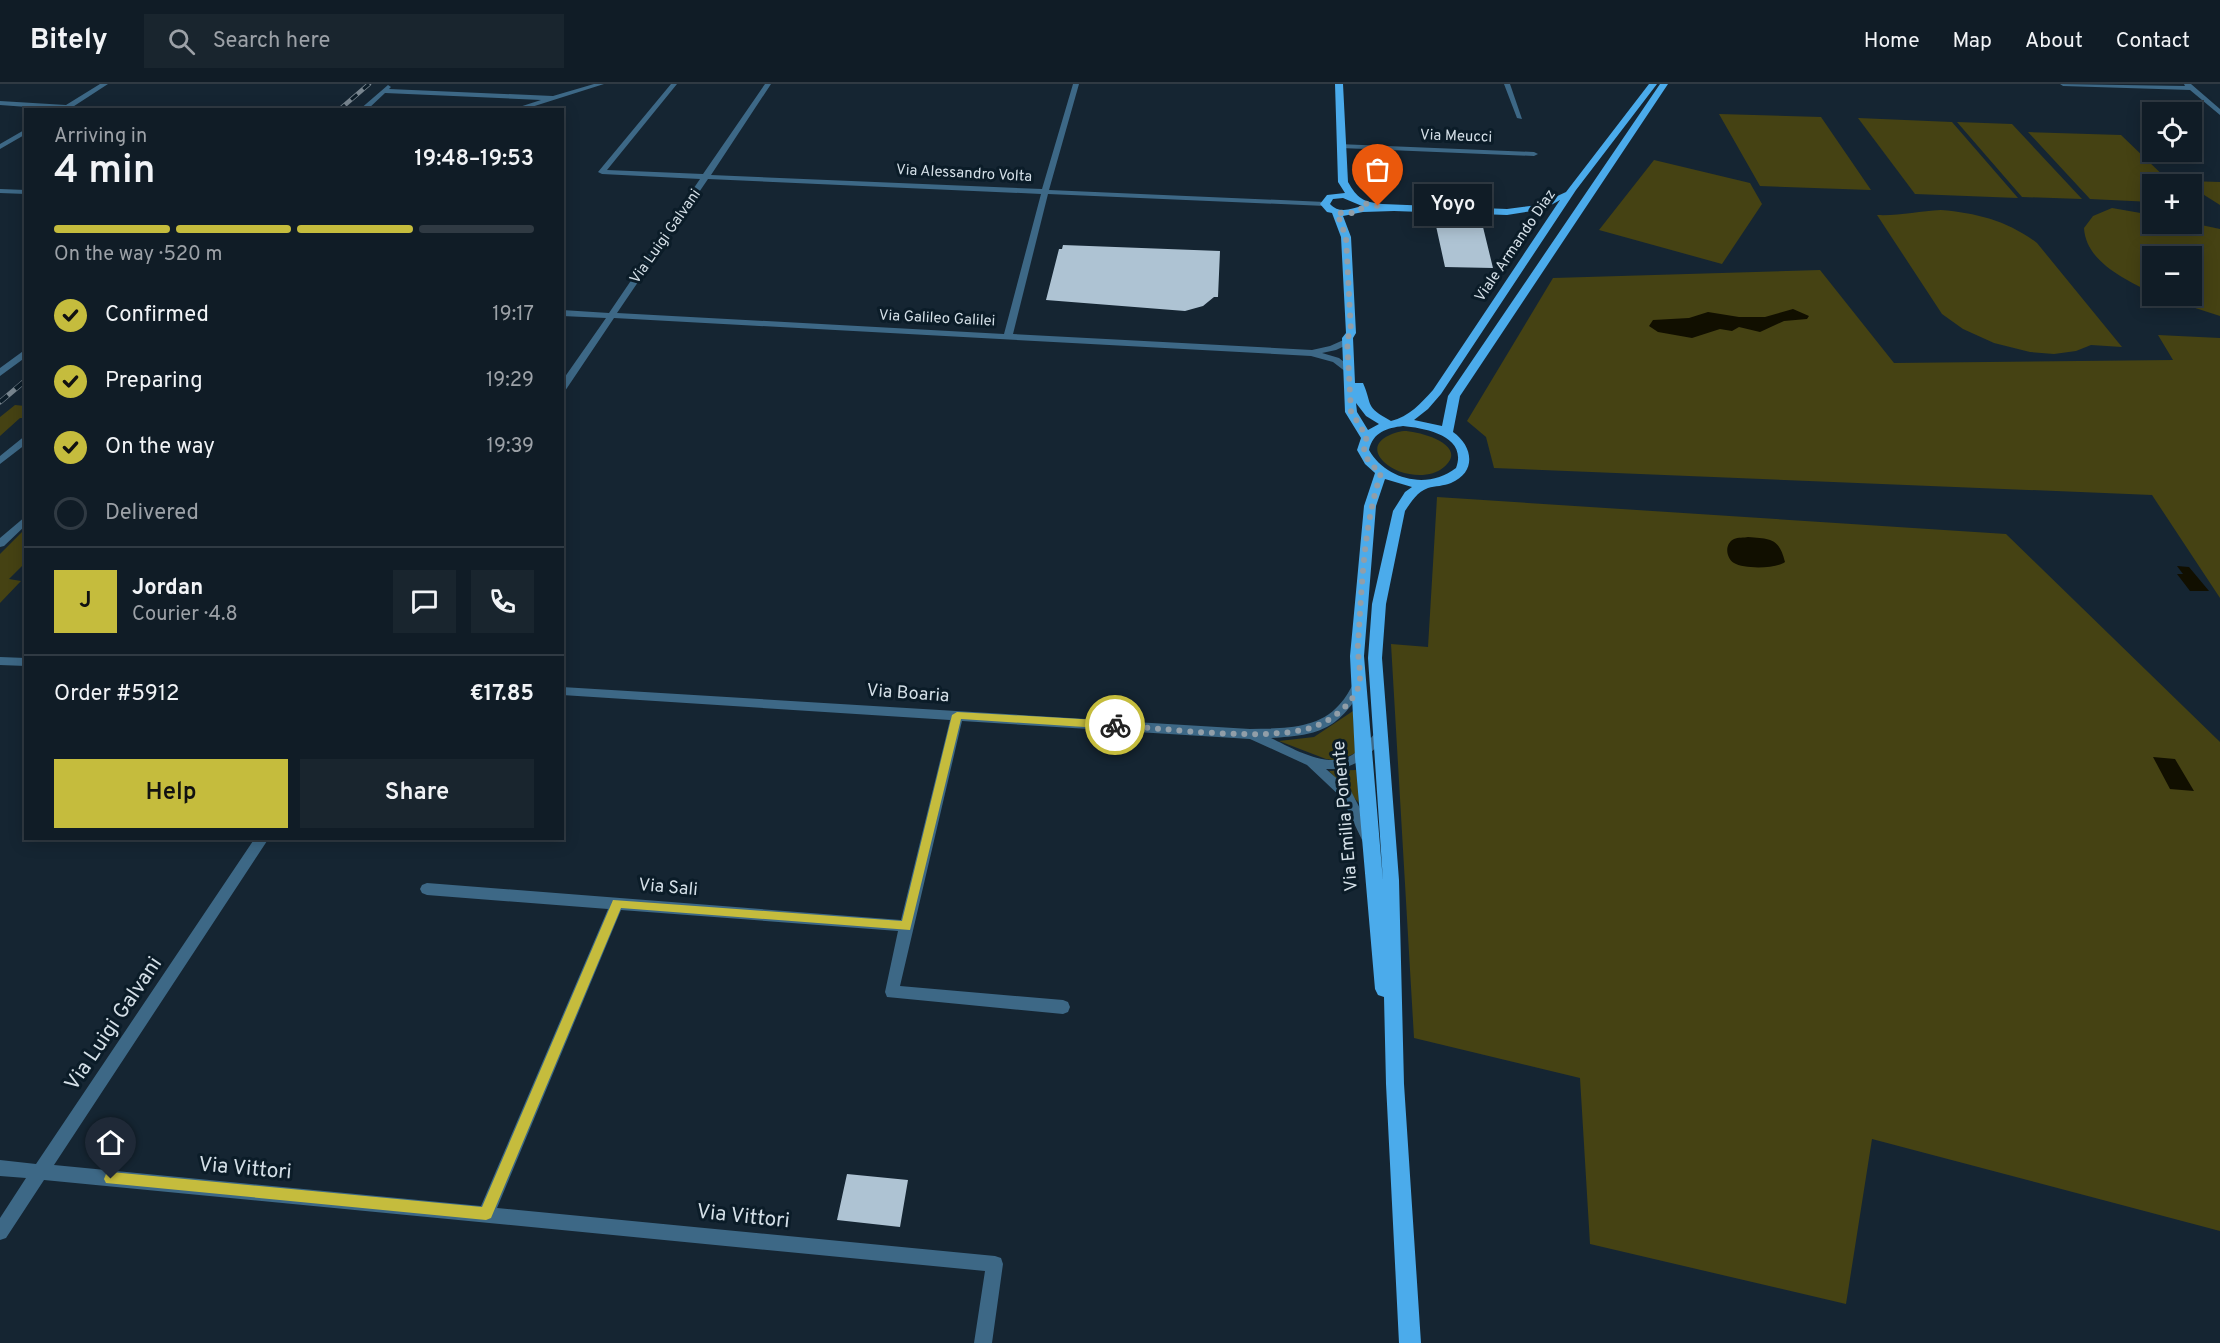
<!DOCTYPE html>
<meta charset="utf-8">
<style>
:root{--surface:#101c26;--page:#19252e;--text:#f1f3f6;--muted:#9ca1a7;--line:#303a43;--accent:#c5bc3d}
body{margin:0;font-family:Overpass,sans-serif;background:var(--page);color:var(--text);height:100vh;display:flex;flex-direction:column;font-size:22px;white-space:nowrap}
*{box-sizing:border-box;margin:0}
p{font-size:20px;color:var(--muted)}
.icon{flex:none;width:33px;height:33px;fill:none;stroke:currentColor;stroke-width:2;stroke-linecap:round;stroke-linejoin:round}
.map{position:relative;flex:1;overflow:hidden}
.panel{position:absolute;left:24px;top:24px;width:540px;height:732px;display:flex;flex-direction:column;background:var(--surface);border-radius:0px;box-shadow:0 3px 15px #0003,0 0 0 2px var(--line)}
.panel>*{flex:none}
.buttons{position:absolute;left:2142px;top:18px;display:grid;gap:12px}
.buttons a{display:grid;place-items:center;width:60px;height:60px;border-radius:0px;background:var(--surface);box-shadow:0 3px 15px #0003,0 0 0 2px var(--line);font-size:30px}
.pin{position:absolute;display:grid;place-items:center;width:51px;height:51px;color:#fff;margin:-62px -26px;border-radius:50% 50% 50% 0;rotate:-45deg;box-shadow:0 0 6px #0007}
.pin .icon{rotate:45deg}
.courier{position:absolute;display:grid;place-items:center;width:60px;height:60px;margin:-30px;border:4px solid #c5bc3d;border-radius:50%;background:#fff;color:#222;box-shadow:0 2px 8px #0007}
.bubble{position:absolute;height:42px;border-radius:0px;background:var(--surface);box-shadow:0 3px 15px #0003,0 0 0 2px var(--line);font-size:20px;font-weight:600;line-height:42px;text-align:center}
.head em{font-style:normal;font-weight:600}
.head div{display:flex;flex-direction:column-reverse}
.head{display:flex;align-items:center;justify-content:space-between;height:102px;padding:0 30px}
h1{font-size:39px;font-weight:600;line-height:45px}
.bar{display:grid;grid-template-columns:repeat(4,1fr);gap:9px 6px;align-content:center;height:72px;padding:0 30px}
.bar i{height:8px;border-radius:4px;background:var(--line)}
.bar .active{background:var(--accent)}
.bar p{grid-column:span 4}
.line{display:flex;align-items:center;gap:15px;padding:0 30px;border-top:2px solid var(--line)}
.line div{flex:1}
.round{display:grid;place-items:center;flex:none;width:63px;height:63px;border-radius:0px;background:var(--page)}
ol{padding:0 30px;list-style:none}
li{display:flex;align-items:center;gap:18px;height:66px}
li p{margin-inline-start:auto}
li .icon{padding:6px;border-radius:50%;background:var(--accent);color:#111;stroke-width:4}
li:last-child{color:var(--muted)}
li i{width:33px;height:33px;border:3px solid var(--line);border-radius:50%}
.action{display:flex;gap:12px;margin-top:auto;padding:12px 30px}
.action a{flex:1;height:69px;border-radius:0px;background:var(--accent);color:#111;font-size:24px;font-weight:600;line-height:69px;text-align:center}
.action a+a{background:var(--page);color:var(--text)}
header{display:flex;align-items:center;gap:36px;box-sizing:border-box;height:84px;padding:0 30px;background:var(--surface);border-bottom:2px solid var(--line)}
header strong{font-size:28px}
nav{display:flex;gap:33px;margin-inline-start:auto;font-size:21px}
.search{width:420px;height:54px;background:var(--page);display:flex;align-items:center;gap:15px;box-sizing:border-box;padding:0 21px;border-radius:0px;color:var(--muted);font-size:22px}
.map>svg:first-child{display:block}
.green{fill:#454213}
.water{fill:#110f00}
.building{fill:#aec3d3}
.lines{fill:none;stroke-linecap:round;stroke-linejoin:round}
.street{fill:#3d6886;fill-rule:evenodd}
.primary{fill:#4babeb;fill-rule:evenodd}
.rail-far1-casing{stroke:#78858f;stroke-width:4.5}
.rail-casing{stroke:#78858f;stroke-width:5}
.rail-far1{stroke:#0b1c28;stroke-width:3;stroke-dasharray:8;stroke-linecap:butt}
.rail{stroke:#0b1c28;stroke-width:4;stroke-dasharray:10;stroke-linecap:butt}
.route{fill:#c5bc3d}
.done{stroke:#919ea8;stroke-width:6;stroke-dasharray:0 10.8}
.labels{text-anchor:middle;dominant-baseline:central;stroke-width:6;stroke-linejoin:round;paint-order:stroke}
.far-street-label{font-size:15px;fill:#d4dfe7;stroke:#0b1c28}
.street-label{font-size:18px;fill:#d4dfe7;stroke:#0b1c28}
.near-street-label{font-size:21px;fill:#d4dfe7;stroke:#0b1c28}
</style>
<header>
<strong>Bitely</strong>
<div class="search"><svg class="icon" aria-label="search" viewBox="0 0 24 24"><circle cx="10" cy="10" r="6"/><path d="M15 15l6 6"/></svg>Search here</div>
<nav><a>Home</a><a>Map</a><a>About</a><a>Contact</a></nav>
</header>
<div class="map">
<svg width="2220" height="1259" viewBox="0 0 2220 1259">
<rect width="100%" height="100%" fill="#152532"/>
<path class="green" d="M1719 30 1821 33 1871 106 1760 102Z
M1858 34 1952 38 2018 114 1915 110Z
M1957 38 2012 40 2082 115 2022 113Z
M2028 48 2121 51 2172 100H2152V118L2090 115Z
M1654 76 1750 99 1762 120 1722 180 1599 146Z
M2188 97 2220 98V121L2201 109Z
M2112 124 2152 131V140L2192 139 2220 145V232L2158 212H2192V172H2152V209C2125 195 2086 178 2084 144L2093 132Z
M1941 126C1977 129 2008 137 2037 159L2122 263 2091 261 2076 267 2054 270 2030 268 1994 259 1963 245 1942 230 1877 131C1899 132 1919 127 1941 126Z
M1820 186 1894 279 2173 276 2158 251 2220 254V514L2152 411 1494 384 1486 353 1467 337 1553 194Z
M15 321 25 322V334H20L0 352V333Z
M1404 347C1419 347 1470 361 1444 383 1428 397 1397 391 1384 378 1366 360 1388 349 1404 347Z
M1437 413 2006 450 2220 658V1147L1872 1055 1846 1220 1590 1160 1580 994 1414 954 1391 560 1428 563Z
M25 445V479L9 495 21 497 0 519V470Z
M1353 627 1355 669 1339 677 1326 675 1279 657 1314 653Z
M1356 686 1359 719 1329 687Z"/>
<path class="water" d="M1793 225 1809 232 1807 235 1784 237 1760 248 1739 243 1732 247 1720 245 1692 254 1658 248 1649 242 1653 236 1689 234 1708 228 1739 233H1765Z
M1748 453C1771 455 1779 454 1785 478 1775 485 1744 485 1734 479 1726 474 1724 460 1734 455 1738 453 1744 454 1748 453Z
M2177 482 2189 483 2209 507H2190L2177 490H2183Z
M2153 673 2175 675 2194 707 2170 705Z"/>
<path class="building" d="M1436 142 1483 143 1493 184 1445 183Z
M1063 161 1220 167 1218 213H1214L1203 222 1185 227 1046 216 1059 165H1062Z
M847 1090 908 1096 900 1143 837 1136Z"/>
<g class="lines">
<path class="street" d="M100 0H108L68 26 0 21V17L66 21Z
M594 0H604L522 26H510L541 16 385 9 367 26H359L388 1 391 3 389 5 553 12Z
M671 0H677L607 86 703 90 765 0H771L711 91 1042 105 1073 0H1079L1049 106 1325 118 1329 120 1325 122 1048 110 1013 250 1312 266 1330 262 1348 254 1352 257 1351 259 1336 266 1322 269 1339 274 1354 286 1352 288H1346L1333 278 1311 272 614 234 565 307 562 308V297L606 234 562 232V226L609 229 700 95 602 90 598 88ZM708 95 1041 110 1004 250 617 229Z
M1504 0H1510L1522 35 1517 34Z
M2060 0 2185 2 2184 0H2191L2220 25V31L2190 6 2063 2Z
M26 45V50L0 65V60Z
M1338 60 1534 68 1538 70 1534 72 1341 64H1338Z
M0 105 26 106V110L0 109Z
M26 265V273L0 292V284Z
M26 351V360L0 380V372Z
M26 432V441L4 462 0 463V454Z
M0 573 26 574V582L0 581Z
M1359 596 1365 600C1339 645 1322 651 1271 654 1292 664 1328 686 1352 671 1362 665 1369 656 1376 648H1384L1386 651 1384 654C1368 674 1353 686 1326 685L1351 707 1375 754 1373 758 1368 759 1363 758 1342 714 1307 681 1250 655 962 637 900 902 1063 916 1068 918 1070 923 1068 928 1063 930 887 913 885 908 898 847 621 826 497 1124 995 1172 1001 1174 1003 1180 992 1259H974L985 1187 44 1096 6 1154 0 1156V1134L26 1094 0 1092V1076L36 1080 255 754H269L54 1081 481 1122 608 825 427 811 422 809 420 805 422 801 427 799 901 836 950 636 562 611V603L1250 645C1281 644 1317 646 1339 621 1346 614 1350 605 1355 597Z"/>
<path class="primary" d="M1335 0H1343L1348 98C1357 114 1363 118 1382 120L1507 125 1538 121 1566 108 1649 0H1657L1576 106 1441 310 1428 325 1414 336 1442 342 1448 312 1660 0H1668L1460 312 1453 348C1473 362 1477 388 1451 399 1444 402 1435 402 1428 404 1417 408 1411 418 1405 427L1386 520 1382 574 1399 796 1404 1000 1421 1259H1399L1386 1000 1384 913 1378 911 1375 905 1355 673 1350 572 1364 422 1375 389 1365 380 1357 366 1361 354 1345 328 1342 254 1346 249 1341 153 1332 129 1327 128 1320 120 1327 111 1345 109 1338 98ZM1343 114 1362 122C1351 125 1339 130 1330 120L1333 115ZM1560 116 1433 306C1421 319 1409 333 1391 337 1364 322 1373 322 1363 299H1355L1353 254 1356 249 1351 153 1343 132 1363 128 1394 127 1507 131 1544 125ZM1356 319 1366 332 1379 340 1368 346 1357 328ZM1403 342C1425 344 1468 352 1456 384 1428 406 1386 396 1369 366 1373 348 1387 344 1403 342ZM1385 395 1412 403 1405 408 1393 427 1372 520 1368 574 1383 797 1364 572 1376 422Z"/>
<defs>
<path id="rail-far1" d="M339 26 369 0"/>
<path id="rail" d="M0 318 26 296"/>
</defs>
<use href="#rail-far1" class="rail-far1-casing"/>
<use href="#rail" class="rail-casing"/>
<use href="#rail-far1" class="rail-far1"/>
<use href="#rail" class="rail"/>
</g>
<path class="route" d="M957 628 1115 637 1120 641 1115 645 961 635 910 846 621 824 491 1134 486 1136 106 1099 104 1095 106 1090 111 1088 482 1123 613 816 902 837 952 631Z"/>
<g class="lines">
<path class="done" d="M1115 641C1163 644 1277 660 1318 641 1334 635 1355 617 1359 601 1362 591 1357 571 1358 560 1362 503 1363 443 1381 389 1369 380 1359 369 1367 353L1351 328 1347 254 1351 249 1346 153 1337 129H1354L1364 123 1363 119 1378 122"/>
</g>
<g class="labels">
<g class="far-street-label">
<text transform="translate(1456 53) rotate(2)">Via Meucci</text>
<text transform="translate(964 90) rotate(3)">Via Alessandro Volta</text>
<text transform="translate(666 153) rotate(-55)">Via Luigi Galvani</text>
<text transform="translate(1516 162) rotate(-56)">Viale Armando Diaz</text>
<text transform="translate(937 235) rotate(3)">Via Galileo Galilei</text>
</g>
<g class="street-label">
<text transform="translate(908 610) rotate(4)">Via Boaria</text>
<text transform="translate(1346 732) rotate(-95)">Via Emilia Ponente</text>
<text transform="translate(668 804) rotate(5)">Via Sali</text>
</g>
<g class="near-street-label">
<text transform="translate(114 940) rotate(-56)">Via Luigi Galvani</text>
<text transform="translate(245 1085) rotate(5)">Via Vittori</text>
<text transform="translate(743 1133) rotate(6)">Via Vittori</text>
</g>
</g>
</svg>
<div class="buttons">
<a><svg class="icon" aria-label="locate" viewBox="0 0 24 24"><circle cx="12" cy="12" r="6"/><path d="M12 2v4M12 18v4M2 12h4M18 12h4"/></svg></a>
<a>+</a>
<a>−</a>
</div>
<div class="pin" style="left:1378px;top:122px;background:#ea580c"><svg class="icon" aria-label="bag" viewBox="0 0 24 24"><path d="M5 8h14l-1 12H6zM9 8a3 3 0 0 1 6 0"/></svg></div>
<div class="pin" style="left:111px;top:1095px;background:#1f2937"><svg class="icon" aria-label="home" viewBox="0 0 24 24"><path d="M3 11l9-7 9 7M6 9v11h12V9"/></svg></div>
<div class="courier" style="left:1115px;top:641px"><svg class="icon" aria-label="bike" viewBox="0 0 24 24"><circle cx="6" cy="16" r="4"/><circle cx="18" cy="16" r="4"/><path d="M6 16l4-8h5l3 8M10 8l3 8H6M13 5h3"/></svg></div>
<div class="bubble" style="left:1414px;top:100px;width:78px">Yoyo</div>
<section class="panel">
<div class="head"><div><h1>4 min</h1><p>Arriving in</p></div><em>19:48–19:53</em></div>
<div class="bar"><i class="active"></i><i class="active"></i><i class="active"></i><i></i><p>On the way · 520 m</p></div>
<ol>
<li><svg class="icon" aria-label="check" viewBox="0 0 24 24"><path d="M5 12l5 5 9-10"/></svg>Confirmed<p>19:17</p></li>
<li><svg class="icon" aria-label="check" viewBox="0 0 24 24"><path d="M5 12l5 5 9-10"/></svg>Preparing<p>19:29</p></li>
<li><svg class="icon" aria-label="check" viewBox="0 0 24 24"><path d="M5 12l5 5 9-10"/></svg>On the way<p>19:39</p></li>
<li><i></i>Delivered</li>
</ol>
<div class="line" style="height:108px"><b class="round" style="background:var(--accent);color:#111">J</b><div><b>Jordan</b><p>Courier · 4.8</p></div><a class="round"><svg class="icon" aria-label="chat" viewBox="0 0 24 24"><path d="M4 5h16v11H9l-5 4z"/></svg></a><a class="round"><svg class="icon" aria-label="phone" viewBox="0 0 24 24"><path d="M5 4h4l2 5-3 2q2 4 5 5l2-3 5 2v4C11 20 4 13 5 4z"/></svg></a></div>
<div class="line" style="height:78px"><div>Order #5912</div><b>€17.85</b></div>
<div class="action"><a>Help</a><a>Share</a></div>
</section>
</div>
